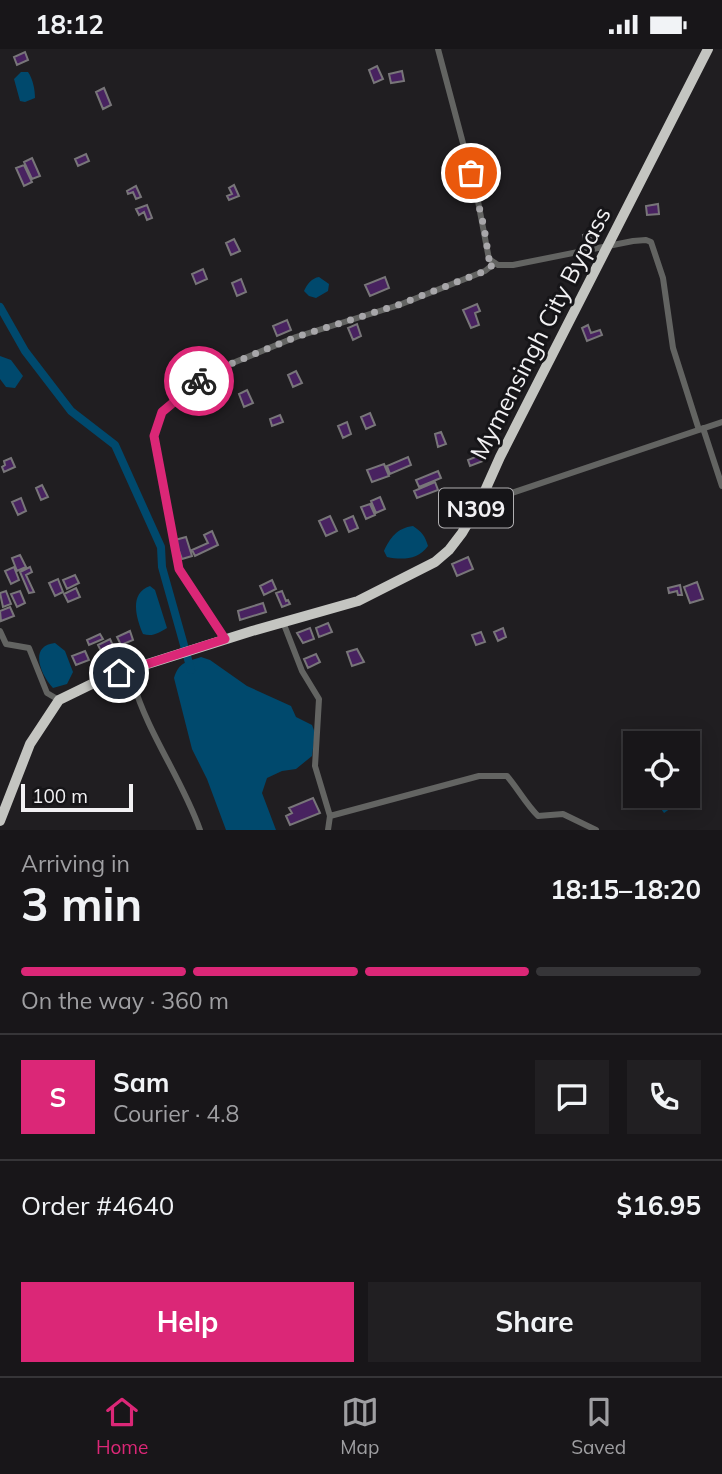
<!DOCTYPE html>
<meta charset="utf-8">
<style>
:root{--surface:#181619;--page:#211f22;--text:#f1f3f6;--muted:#9f9fa2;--line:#363538;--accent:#db2777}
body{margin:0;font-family:Mulish,sans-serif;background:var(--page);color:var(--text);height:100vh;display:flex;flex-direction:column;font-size:26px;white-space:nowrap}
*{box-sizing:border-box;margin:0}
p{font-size:23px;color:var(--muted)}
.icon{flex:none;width:38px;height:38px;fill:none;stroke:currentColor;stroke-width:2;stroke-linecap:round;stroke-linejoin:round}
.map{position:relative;height:781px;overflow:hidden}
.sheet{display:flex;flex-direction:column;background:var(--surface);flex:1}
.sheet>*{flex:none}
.buttons{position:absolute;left:623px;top:682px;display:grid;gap:14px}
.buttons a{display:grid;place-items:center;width:77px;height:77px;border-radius:0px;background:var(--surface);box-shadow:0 4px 18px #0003,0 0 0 2px var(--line);font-size:35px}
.scale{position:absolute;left:21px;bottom:18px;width:112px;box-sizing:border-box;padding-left:7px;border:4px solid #f2f1f3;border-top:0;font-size:19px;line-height:24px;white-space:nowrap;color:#f2f1f3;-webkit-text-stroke:5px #161518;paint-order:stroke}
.pin{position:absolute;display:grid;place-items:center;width:60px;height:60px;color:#fff;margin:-30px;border:4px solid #fff;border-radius:50%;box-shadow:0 2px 7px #0007}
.courier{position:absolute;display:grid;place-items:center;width:70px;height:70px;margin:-35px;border:5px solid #db2777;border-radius:50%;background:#fff;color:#222;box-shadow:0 2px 9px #0007}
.headline em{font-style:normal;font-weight:700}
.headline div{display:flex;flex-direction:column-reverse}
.headline{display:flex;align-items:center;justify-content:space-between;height:119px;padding:0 21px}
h1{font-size:46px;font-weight:700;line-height:52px}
.bar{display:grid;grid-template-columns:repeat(4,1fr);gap:10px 7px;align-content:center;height:84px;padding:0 21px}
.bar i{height:9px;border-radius:5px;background:var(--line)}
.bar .current{background:var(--accent)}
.bar p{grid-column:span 4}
.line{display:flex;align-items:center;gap:18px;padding:0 21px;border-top:2px solid var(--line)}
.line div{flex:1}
.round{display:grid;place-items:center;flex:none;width:74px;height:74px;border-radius:0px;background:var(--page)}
.button{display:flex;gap:14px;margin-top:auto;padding:14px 21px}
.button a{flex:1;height:80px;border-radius:0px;background:var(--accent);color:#fff;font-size:28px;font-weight:700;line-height:80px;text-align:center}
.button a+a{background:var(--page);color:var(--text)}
.status{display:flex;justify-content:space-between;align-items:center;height:49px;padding:0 35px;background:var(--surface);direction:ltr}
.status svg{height:19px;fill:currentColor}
.tabs{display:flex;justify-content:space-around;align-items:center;height:98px;border-top:2px solid var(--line);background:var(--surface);font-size:19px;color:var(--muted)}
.tabs a{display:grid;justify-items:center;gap:4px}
.tabs .current{color:var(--accent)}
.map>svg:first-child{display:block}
.water{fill:#00496d}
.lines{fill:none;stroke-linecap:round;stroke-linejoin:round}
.canal{stroke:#00496d;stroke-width:8}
.building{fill:#482260;stroke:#787679;stroke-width:2}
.street{stroke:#636462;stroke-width:6}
.highway{stroke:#c4c5c1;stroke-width:10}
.done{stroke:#a8a7aa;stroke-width:7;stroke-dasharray:0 12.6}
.route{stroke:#db2777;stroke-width:9}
.labels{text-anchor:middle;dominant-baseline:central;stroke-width:6;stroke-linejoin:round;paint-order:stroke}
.shield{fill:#161518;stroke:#b0afb1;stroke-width:2}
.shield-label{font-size:23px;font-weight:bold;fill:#f2f1f3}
.street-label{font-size:24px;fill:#f2f1f3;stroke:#161518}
</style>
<div class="status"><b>18:12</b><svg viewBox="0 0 49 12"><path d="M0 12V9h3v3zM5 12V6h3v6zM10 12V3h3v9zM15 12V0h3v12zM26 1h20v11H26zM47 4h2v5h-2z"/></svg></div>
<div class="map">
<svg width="722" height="781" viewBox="0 0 722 781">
<rect width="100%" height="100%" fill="#201e21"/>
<path class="water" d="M21 23H28C33 30 35 41 35 49L25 53 20 52 14 30Z
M319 228 329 235 328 242 316 249 309 247 304 242C307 235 312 229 319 228Z
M0 307 11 311 23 327 15 339 6 338 0 330Z
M413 477C422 483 425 487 428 497 418 511 402 511 387 508L384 502C390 489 397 479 413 477Z
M150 537 155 541 167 579C158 584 153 588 143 585 136 569 129 544 150 537Z
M55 594 65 602 73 623 67 635 53 639C41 626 28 597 55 594Z
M201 608 210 611 247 637 291 657 296 668 312 676 315 684 312 707 296 720 282 722 267 729 262 744 276 781H226L207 730 192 700 174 629C179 613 186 613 201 608Z
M652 747H683L684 750 664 764Z"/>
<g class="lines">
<path class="canal" d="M0 258 25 302 71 362 115 396 161 498 162 518 191 621"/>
</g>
<path class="building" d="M25 3 28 11 17 16 14 8Z
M377 17 383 30 374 34 369 21Z
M402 22 404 32 391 34 389 25Z
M104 39 111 56 103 60 96 43Z
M86 105 89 112 78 117 75 110Z
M32 109 40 127 32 130 24 113Z
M24 116 32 133 24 137 16 119Z
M234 136 239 147 229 151 227 147 232 145 229 139Z
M136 137 141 148 136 150 133 143 128 145 127 142Z
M658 155 659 165 647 166 646 157Z
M147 156 152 169 147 171 144 163 139 166 136 160Z
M589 184 593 194 585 196 583 186Z
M234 190 240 202 231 206 226 194Z
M203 220 207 230 196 235 192 225Z
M385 228 389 239 370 247 365 236Z
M241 230 246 243 237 247 232 234Z
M477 255 480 262 475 264 479 276 471 279 463 261Z
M287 271 291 281 277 287 273 277Z
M357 275 361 287 353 291 348 279Z
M588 276 591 284 600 281 602 286 587 292 582 279Z
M296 322 302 334 293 338 288 326Z
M247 341 253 354 244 358 239 345Z
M370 364 375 376 366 380 361 368Z
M280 366 283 373 272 377 270 370Z
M347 373 351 385 343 389 338 377Z
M441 383 446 395 438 398 435 385Z
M480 406 483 412 470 417 468 411Z
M408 408 411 416 390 425 387 417Z
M11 409 15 418 4 423 2 418 5 416 4 412Z
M384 415 389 427 372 433 367 421Z
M438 422 441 429 419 438 416 431Z
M435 433 438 441 417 449 414 442Z
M42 436 48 448 41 451 36 439Z
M380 448 385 460 376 464 371 452Z
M21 449 26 462 18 466 12 453Z
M370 455 375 466 366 470 361 458Z
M330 467 337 482 326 487 319 472Z
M353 467 358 479 349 483 344 471Z
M212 482 218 496 195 507 192 501 208 494 204 486Z
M186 488 192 507 182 510 175 491Z
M20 506 26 518 17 522 12 509Z
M468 508 473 520 457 527 452 515Z
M14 518 19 531 11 535 5 522Z
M30 518 32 523 26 526 34 543 29 544 20 523Z
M75 526 79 534 67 540 63 531Z
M58 530 63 543 55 547 49 534Z
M272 531 276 540 264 546 260 537Z
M697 533 703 550 690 554 684 538Z
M680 536 682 546H678L677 542 669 544 668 539Z
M76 539 80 548 68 553 64 545Z
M6 542 11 555 3 558 0 544Z
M20 542 25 554 17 558 11 545Z
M282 542 286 552 288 551 290 555 282 558 276 544Z
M263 554 266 563 240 571 238 562Z
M10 558 14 567 1 572 0 562Z
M328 574 332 583 319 588 316 579Z
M310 579 314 590 303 594 297 584Z
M503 579 506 588 498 592 494 583Z
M130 582 133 591 121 596 117 588Z
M481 583 485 593 476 596 472 586Z
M100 585 103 590 89 596 87 591Z
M110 590 114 599 102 604 98 596Z
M129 600 133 608 121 614 117 605Z
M357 600 364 613 352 617 347 603Z
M85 602 89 611 76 616 72 607Z
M316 605 320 613 308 619 304 610Z
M313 749 320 764 290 776 286 767 292 764 289 759Z"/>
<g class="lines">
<path class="street" d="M438 0 477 147 489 210 498 216H513L633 192 646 191 651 193 663 229 673 299 699 381
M703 379 722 437
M479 455 722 373
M283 573 302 622 319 650 315 717 330 767 328 781
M0 582 6 595 29 599 47 644 59 651
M225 590 179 520 154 387 162 363 192 336 223 318 296 288 399 256 485 222 495 214
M100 631 113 636 133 633C148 685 182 730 200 781
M330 767 479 727H507C518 740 526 755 538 767L563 765 596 781"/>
<path class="highway" d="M0 772 30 695 59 651 100 631 138 618 252 582 358 552 435 513 449 501 462 484 479 455 500 408 708 0"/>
</g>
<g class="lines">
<path class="done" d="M199 332 223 318 296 288 398 256 485 222 495 214 489 210 484 178 471 124"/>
<path class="route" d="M119 624 225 590 179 520 154 387 162 363 199 332"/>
</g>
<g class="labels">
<rect class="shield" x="439" y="439.5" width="74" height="39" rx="5"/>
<g class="shield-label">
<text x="476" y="459">N309</text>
</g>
<g class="street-label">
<text transform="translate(540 284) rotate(-63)">Mymensingh City Bypass</text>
</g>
</g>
</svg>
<div class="buttons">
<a><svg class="icon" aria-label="locate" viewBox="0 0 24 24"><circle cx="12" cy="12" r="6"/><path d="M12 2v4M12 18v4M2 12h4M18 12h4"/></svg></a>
</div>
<div class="scale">100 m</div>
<div class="pin" style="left:471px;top:124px;background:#ea580c"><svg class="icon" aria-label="bag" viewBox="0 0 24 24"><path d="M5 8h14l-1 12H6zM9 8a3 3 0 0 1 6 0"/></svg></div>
<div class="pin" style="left:119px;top:624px;background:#1f2937"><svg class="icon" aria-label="home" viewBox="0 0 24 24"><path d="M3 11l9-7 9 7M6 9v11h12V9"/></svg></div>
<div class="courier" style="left:199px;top:332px"><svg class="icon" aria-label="bike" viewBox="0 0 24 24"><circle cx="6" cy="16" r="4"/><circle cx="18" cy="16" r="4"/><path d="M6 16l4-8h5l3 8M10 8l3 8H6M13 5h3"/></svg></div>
</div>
<section class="sheet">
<div class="headline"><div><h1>3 min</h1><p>Arriving in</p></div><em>18:15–18:20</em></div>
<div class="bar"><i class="current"></i><i class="current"></i><i class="current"></i><i></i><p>On the way · 360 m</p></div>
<div class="line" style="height:126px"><b class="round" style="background:var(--accent);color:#fff">S</b><div><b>Sam</b><p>Courier · 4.8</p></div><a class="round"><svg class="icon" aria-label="chat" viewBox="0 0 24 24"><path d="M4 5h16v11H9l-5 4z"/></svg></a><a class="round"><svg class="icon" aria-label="phone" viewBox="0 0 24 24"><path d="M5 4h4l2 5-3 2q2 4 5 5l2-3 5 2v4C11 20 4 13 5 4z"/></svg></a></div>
<div class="line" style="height:91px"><div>Order #4640</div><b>$16.95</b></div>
<div class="button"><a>Help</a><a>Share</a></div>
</section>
<nav class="tabs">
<a class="current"><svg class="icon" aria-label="home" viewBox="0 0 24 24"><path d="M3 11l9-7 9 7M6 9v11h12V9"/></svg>Home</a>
<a><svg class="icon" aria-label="map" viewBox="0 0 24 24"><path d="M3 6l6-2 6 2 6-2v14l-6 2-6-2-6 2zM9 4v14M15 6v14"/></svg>Map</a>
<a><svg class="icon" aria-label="saved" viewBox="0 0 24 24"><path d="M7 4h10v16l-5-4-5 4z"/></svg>Saved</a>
</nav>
